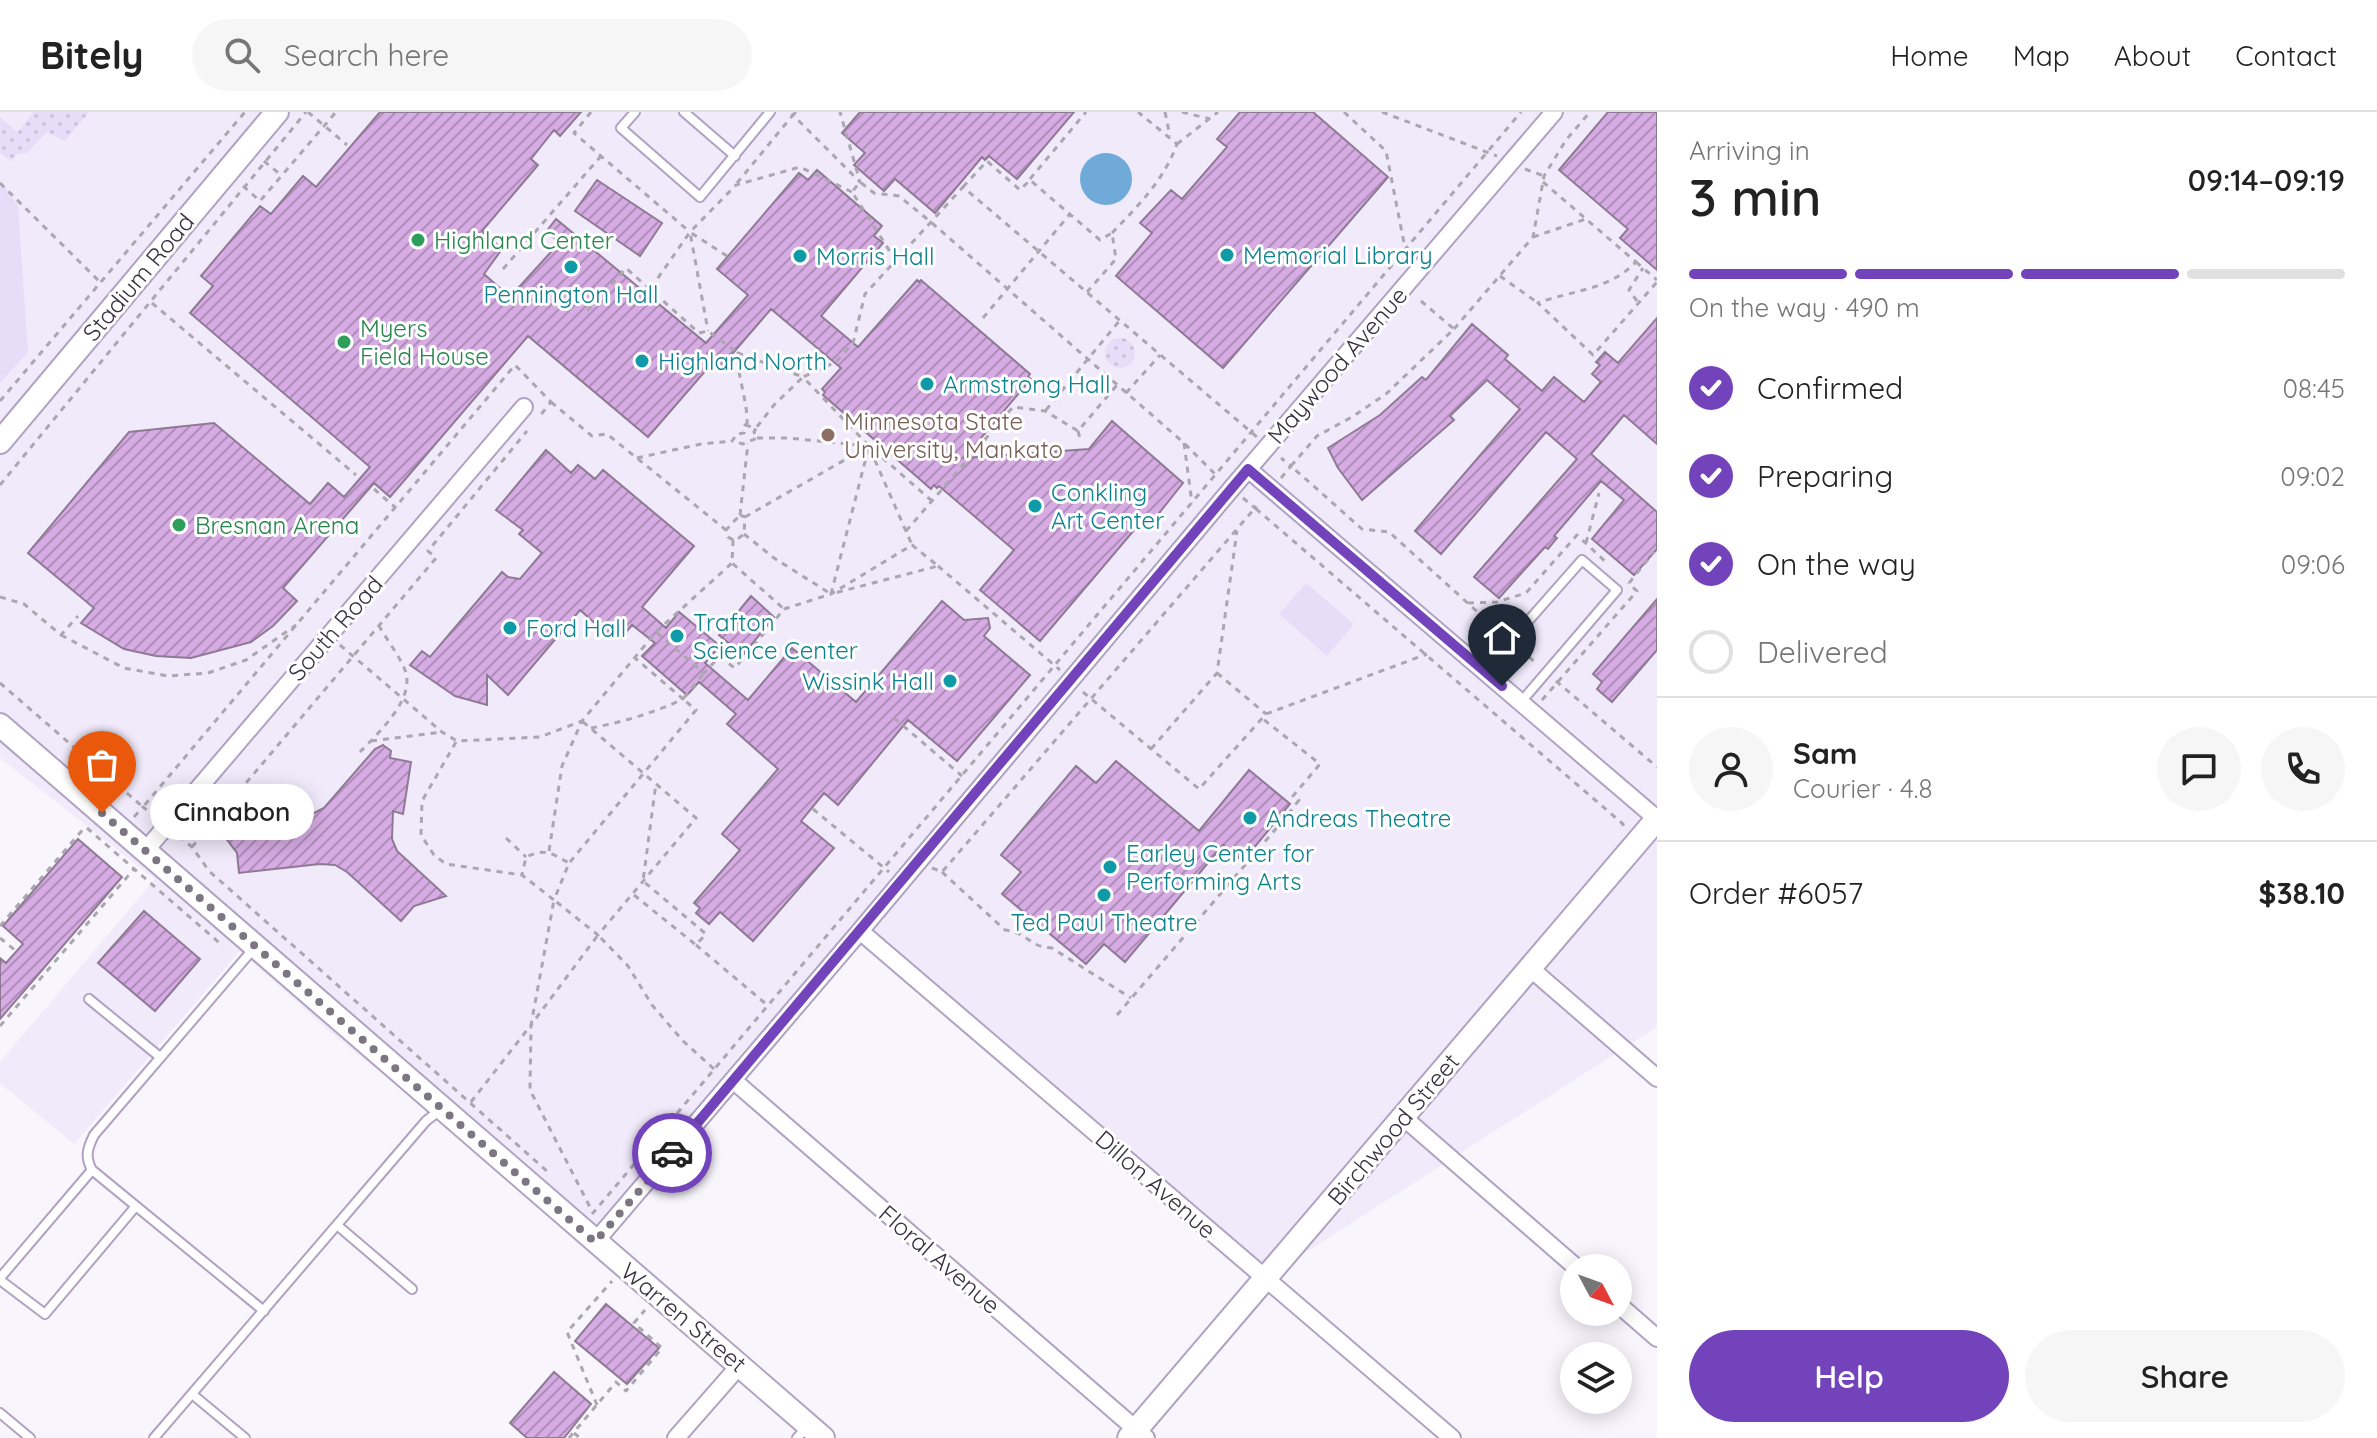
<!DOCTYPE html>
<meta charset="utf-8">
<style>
:root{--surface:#fff;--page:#f6f6f6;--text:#222;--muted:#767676;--line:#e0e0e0;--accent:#7243bb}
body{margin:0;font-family:Quicksand,sans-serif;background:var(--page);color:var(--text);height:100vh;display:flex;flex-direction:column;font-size:30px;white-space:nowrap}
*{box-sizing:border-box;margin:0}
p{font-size:26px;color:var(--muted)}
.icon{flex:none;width:44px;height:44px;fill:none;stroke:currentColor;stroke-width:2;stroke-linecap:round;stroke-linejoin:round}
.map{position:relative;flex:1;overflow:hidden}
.side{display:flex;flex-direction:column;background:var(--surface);width:720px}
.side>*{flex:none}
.needle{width:52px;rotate:131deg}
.buttons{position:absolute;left:1560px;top:1142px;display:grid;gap:16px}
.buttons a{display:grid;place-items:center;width:72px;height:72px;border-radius:50%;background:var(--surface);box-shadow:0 4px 20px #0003;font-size:40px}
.pin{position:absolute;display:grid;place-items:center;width:68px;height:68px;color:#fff;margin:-82px -34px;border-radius:50% 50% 50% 0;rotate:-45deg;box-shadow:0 0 8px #0007}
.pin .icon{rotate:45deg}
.courier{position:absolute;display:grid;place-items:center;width:80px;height:80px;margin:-40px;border:6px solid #7243bb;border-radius:50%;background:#fff;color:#222;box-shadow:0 2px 10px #0007}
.bubble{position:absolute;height:56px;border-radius:28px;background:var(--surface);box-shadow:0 4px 20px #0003;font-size:26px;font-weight:600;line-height:56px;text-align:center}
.summary em{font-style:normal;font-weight:600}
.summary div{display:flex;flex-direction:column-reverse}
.summary{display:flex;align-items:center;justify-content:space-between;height:136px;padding:0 32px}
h1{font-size:52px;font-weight:600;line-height:60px}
.bar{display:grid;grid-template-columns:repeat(4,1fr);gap:12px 8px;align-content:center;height:96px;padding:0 32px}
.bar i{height:10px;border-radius:6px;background:var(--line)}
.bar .selected{background:var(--accent)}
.bar p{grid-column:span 4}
.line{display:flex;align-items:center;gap:20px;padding:0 32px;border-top:2px solid var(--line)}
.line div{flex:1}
.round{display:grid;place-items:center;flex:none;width:84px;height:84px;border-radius:42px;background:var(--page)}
ol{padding:0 32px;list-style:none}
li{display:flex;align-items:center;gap:24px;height:88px}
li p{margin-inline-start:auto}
li .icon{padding:8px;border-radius:50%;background:var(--accent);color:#fff;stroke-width:4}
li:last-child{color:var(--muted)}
li i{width:44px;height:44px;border:4px solid var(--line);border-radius:50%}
.action{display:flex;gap:16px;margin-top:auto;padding:16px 32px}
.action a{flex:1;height:92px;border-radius:48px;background:var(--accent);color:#fff;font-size:32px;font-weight:600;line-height:92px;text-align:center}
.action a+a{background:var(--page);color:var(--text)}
header{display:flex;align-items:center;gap:48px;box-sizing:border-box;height:112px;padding:0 40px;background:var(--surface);border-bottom:2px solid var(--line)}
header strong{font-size:38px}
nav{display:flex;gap:44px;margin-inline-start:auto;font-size:28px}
.search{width:560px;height:72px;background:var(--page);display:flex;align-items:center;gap:20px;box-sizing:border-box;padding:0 28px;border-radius:44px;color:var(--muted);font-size:30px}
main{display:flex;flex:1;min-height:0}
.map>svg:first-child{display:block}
.built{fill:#f0eafa}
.green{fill:url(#green-dots)}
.pitch{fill:#e8ddf8}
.water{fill:#6faad8}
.building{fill:url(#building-hatch);stroke:#8f7a96;stroke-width:2}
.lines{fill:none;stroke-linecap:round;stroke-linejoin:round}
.lane-casing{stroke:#afa2c2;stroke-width:12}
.street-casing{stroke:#afa2c2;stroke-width:20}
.secondary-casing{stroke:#afa2c2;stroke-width:26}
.path{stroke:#aba6b0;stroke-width:3;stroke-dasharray:6 6;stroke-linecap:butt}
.lane{stroke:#fff;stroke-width:8}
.street{stroke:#fff;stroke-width:16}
.secondary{stroke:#fff;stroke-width:22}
.done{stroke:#7b7682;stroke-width:8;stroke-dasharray:0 14.4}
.route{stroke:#7243bb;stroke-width:10}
.leisure-dot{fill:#2e9e5b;stroke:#fff;stroke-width:3}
.culture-dot{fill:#0f9aa8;stroke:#fff;stroke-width:3}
.education-dot{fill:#8d6e63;stroke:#fff;stroke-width:3}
.labels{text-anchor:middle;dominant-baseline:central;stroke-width:6;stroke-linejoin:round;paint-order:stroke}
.leisure-label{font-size:24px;fill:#27864d;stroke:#fff;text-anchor:start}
.culture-label{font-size:24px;fill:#0d838f;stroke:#fff;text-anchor:start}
.street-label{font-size:24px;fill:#383240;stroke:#fff}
.education-label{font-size:24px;fill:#785e54;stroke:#fff;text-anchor:start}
</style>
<header>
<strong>Bitely</strong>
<div class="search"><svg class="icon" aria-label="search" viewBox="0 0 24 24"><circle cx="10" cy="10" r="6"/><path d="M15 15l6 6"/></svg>Search here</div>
<nav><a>Home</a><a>Map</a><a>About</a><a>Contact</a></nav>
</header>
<main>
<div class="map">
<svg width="1657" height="1326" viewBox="0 0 1657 1326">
<defs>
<pattern id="green-dots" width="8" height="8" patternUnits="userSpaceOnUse" patternTransform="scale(2)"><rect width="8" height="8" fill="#e8ddf8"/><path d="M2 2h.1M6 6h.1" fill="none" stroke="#c8bed6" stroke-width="1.8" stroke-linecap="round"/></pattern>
<pattern id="building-hatch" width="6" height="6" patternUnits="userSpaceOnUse" patternTransform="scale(2)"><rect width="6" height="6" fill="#d7ace4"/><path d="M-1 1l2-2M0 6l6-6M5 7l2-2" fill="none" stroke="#af8dba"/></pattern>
</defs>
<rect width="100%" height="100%" fill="#f8f5fc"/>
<path class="built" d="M0 0H1657V915L1266 1166 860 819 595 1130 331 921 240 839 74 1032 0 971V950L155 767 0 646Z"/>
<path class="green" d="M34 0H89L65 29 47 20 27 41 17 42 11 49 0 41V5L17 20Z
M1105 241a15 15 0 1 1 30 0a15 15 0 1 1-30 0Z"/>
<path class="pitch" d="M0 68 18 94 28 240 0 271Z
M1306 471 1354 512 1327 544 1279 502Z"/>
<path class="water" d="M1080 67a26 26 0 1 1 52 0a26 26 0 1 1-52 0Z"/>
<path class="building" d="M380 0H581L560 24 554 18 531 47 538 53 482 119 502 137 484 162 510 185 560 130 546 120 556 107 706 231 748 183 717 157 799 61 808 68 817 58 882 114 874 124 883 131 821 204 858 235 917 168 919 170 921 168 1030 262 1028 265 1031 267 964 346 1089 337 1112 309 1183 371 1152 410 1146 404 1040 529 980 478 1014 438 939 374 937 376 934 373 931 377 823 283 825 280 822 277 841 256 771 197 721 255 713 250 648 325 528 224 390 385 374 371 283 476 297 489 273 514 251 530 191 546 156 544 124 537 81 511 94 496 28 441 129 320 214 311 310 392 328 371 344 385 370 355 190 201 213 174 201 164 260 94 271 102 303 64 316 75Z
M860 0H1074L1017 67 989 44 985 48 982 45 935 101 895 67 884 79 854 53 865 41 842 21Z
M1240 0H1313L1388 65 1223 256 1116 164 1152 121 1140 111 1171 78 1182 87 1227 35 1217 27Z
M1608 0H1657V158L1620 126 1628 117 1559 58Z
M597 68 662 111 640 144 575 99Z
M1657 206V332L1624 303 1591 342 1657 400V437L1634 463 1592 427 1624 388 1601 369 1554 424 1557 426 1548 437 1545 435 1499 486 1474 465 1577 347 1546 320 1441 442 1415 419 1520 297 1487 268 1450 304 1454 308 1362 388 1338 356 1328 336 1380 303 1422 265 1426 268 1472 212 1508 243 1505 247 1542 279 1554 265 1584 290 1601 270 1592 262 1600 253 1596 250 1605 240 1618 251Z
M546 338 571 361 578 353 595 367 603 358 694 434 642 495 666 516 679 500 720 534 705 551 748 588 792 536 856 590 942 489 964 508 988 506 990 516 984 524 1030 563 957 649 908 608 838 693 824 681 801 709 834 736 753 829 720 800 709 812 696 801 700 796 694 791 740 738 722 722 778 657 727 612 736 602 699 570 687 583 642 544 655 531 632 513 621 526 611 518 607 522 580 498 508 583 487 563V593L455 584 410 553 422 539 430 545 502 460 508 465 520 467 542 441 519 422 523 418 496 398Z
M751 484 774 505 743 543 719 523Z
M1657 487V538L1612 590 1597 577 1602 570 1593 562Z
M383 633 391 639 390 646 411 650 403 702 393 699 392 727 397 739 446 784 414 794 401 809 347 760 335 753 320 752 239 761 237 741 216 713 312 702 324 696 375 637Z
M1116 649 1199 719 1249 658 1290 692 1243 749 1223 733 1125 850 1104 832 1086 852 1002 782 1021 760 1001 743 1076 654 1096 671Z
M78 727 122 765 0 907V846L6 851 23 832 3 814Z
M144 799 200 847 155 899 98 851Z
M606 1192 659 1236 627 1272 575 1229Z
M554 1260 591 1292 564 1326H527L510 1311Z"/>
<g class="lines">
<defs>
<path id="lane" d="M635 0 621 16 700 85 770 0
M684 0 735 44
M1484 559 1582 448 1617 478 1521 590
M255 835 94 1023C87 1037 85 1045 92 1058L264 1199
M89 887 160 945
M337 1113 412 1177
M0 1166 92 1058
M0 1168 45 1202 136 1094
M192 1282 245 1326
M0 1301 30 1326
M154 1326 426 1009 440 998
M797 1326 808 1314"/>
<path id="street" d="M1248 357 1657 707
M145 739 524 295
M860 819 1452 1326
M1530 856 1657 966
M734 969 1146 1326
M1403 1005 1577 1156
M595 1130 860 819 1232 376 1554 0
M1618 1192 1657 1226
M676 1326 740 1253"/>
<path id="secondary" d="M0 330 277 0
M0 613 823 1326
M1129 1326 1657 707"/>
</defs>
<use href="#lane" class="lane-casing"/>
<use href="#street" class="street-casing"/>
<use href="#secondary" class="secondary-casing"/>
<path class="path" d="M308 0 347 33
M591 0 574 21 690 120
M796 0 793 3 860 70 840 0
M1165 0 1170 24
M1182 0 1210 7
M1344 0 1386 39 1405 136
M1382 0 1497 44
M1177 32 1218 0
M264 49 282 64
M1525 57 1544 64
M1030 67 1086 0
M1543 70 1636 150C1609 178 1573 178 1538 191L1593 243 1657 170
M0 71 100 170
M737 71 793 3 789 0
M243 74 260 89 336 0
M963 75 987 49 1020 78 1030 68 1100 128 1112 121 1116 147 1087 180
M1112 121C1138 94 1164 68 1177 32L1138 0
M1533 125 1586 107
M727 144 690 120 736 73 800 55 852 80
M896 149 852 80 860 70 874 81 899 84 932 111 1184 331 1216 363
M1636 150 1657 168
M503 157 601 44
M1500 164 1538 191
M651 176 690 120 708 219
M1421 189 1454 217 1386 282 1352 305 1317 324 1291 354 1362 417 1389 420 1502 522
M1637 189 1629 178 1643 156
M152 191 356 363
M587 199 626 156 699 221 708 219 738 241
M983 206 1070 102
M1454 217 1533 125 1544 64 1566 28 1590 0
M1126 281 1160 243
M0 289 245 0
M551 290 592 324 607 322 726 418
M1046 298 1120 208
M745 313 756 316 754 320 757 326 743 332 732 329 737 322 744 321Z
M747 313C748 288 737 266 738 241L803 265 774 293 756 316
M1078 319 1081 330
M757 326H788L869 334
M1184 331 1192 391
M870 337 912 433
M637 346 701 332 732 329
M1281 366 1291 354 1281 346
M0 373 306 0
M374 377 396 396
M1243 386 1255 396 1260 390
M932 389 869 334 803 265 836 250 853 231 865 182 963 75 1257 325
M740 403 748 331
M740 403 745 405 744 422 735 429 728 425 726 418Z
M745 405 869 334
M906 419 1013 295 1045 299 1078 319 1117 273
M744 422 774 446 831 482
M733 428 732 451 784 497
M1586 431 1599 381
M938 454 1060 558
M1629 471 1654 440
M0 485 24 492 61 523 78 504
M1468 491 1497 490 1526 481 1577 423 1608 452
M656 520 732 451
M61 523 124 556 168 564 208 561 246 548 296 513
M340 533 442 620 457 629 540 625 582 609
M1520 537 1538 553
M1217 561 1266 602
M1556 569 1657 655
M0 571 143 695 515 253 551 290 539 305
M1083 580 1199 677 1266 602 1427 542
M1542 588 1637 479 1628 471
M894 606 962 664
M591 616C623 610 654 601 683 587L635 546
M371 629 442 620
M456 630 422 689 421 723 434 743 446 752 522 763 554 788 569 751C551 741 545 736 526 745L522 763
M1151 637 1217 561 1237 419
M360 640C378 621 416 587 405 558 399 543 387 528 379 514
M813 697 889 760
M134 705 143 695 155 704
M87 716 223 834
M179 724 192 735 209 759 548 1060
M506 726 526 745
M192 735 436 446 428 439 527 319
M549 739 562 654 582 609 656 520 704 561 719 545 735 556 784 497 831 482 912 433 938 454 831 482 869 334
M570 750 696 598 683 587 704 561
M932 756 942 760 1255 396 1623 712V718
M942 760 1005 818C1029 821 1028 835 1052 836L1131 886
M634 783 696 833 706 822 643 769 656 671
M0 814 85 715
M0 826 16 839
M696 833 766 892
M1117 903 1286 705 1299 688 1293 684 1320 652 1263 607
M0 914 134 757
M714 957 683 929 652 893 628 854 598 823 531 913 530 978 593 1101 1521 0
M471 990 531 913 554 788 598 823 696 706 582 609
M597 1293 567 1220 612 1169
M574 1321 580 1326
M569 1326 616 1270 626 1279 662 1236 634 1211 645 1198"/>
<use href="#lane" class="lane"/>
<use href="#street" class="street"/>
<use href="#secondary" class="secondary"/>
</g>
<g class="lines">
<path class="done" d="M102 701 595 1130 672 1041"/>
<path class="route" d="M672 1041 1248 357 1502 574"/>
</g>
<g class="leisure-dot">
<circle cx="418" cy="128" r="8"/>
<circle cx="344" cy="230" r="8"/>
<circle cx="179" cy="413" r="8"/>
</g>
<g class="culture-dot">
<circle cx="1227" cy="143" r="8"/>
<circle cx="800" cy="144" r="8"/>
<circle cx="571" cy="155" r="8"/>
<circle cx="642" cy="249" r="8"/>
<circle cx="927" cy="272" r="8"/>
<circle cx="1035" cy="394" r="8"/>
<circle cx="510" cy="516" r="8"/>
<circle cx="677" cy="524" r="8"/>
<circle cx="950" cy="569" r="8"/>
<circle cx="1250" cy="706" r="8"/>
<circle cx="1110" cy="755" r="8"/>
<circle cx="1104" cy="783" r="8"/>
</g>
<circle class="education-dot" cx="828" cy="323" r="8"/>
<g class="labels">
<g class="leisure-label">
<text x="434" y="128">Highland Center</text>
<text x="360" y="216">Myers<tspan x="360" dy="28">Field House</tspan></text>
<text x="195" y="413">Bresnan Arena</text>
</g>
<g class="culture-label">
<text x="1243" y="143">Memorial Library</text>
<text x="816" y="144">Morris Hall</text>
<text x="571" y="182" text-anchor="middle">Pennington Hall</text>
<text x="658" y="249">Highland North</text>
<text x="943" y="272">Armstrong Hall</text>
<text x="1051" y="380">Conkling<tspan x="1051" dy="28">Art Center</tspan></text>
<text x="693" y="510">Trafton<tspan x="693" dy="28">Science Center</tspan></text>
<text x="526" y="516">Ford Hall</text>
<text x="934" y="569" text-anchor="end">Wissink Hall</text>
<text x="1266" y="706">Andreas Theatre</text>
<text x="1126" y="741">Earley Center for<tspan x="1126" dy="28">Performing Arts</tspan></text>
<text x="1104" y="810" text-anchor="middle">Ted Paul Theatre</text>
</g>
<g class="street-label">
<text transform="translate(138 165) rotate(-50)">Stadium Road</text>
<text transform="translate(1337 253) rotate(-49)">Maywood Avenue</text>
<text transform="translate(335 516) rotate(-49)">South Road</text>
<text transform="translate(1393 1017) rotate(-50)">Birchwood Street</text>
<text transform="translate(1156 1072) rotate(41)">Dillon Avenue</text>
<text transform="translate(940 1147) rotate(41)">Floral Avenue</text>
<text transform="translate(684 1205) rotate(40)">Warren Street</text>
</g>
<g class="education-label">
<text x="844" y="309">Minnesota State<tspan x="844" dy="28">University, Mankato</tspan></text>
</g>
</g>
</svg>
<div class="buttons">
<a><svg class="needle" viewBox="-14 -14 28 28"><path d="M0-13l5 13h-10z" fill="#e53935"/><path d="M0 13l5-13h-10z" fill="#767676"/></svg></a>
<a><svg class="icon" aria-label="layers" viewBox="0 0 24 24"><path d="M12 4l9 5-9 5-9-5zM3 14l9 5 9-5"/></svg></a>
</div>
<div class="pin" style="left:102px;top:701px;background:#ea580c"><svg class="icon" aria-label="bag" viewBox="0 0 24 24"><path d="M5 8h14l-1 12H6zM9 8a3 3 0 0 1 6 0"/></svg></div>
<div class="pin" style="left:1502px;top:574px;background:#1f2937"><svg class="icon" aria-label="home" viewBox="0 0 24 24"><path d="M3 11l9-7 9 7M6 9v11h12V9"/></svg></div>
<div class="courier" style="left:672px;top:1041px"><svg class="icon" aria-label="car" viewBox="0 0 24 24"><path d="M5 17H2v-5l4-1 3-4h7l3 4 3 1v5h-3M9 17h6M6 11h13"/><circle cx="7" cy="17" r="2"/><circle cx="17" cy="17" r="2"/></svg></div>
<div class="bubble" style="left:150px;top:672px;width:164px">Cinnabon</div>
</div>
<section class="side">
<div class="summary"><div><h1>3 min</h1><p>Arriving in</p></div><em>09:14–09:19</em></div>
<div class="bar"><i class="selected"></i><i class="selected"></i><i class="selected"></i><i></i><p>On the way · 490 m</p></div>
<ol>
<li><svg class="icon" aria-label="check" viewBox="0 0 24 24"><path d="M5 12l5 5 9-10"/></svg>Confirmed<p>08:45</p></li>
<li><svg class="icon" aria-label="check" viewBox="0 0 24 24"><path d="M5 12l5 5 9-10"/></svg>Preparing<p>09:02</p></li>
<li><svg class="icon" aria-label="check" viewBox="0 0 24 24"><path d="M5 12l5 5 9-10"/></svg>On the way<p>09:06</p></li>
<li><i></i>Delivered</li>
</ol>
<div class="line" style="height:144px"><a class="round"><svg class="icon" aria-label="person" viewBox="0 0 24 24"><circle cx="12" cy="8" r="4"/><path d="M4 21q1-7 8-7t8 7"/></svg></a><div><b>Sam</b><p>Courier · 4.8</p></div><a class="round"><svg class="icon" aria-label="chat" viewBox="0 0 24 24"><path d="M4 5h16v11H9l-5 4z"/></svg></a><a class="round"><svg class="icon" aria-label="phone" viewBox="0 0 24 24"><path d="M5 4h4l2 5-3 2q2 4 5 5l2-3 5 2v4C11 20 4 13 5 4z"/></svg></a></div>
<div class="line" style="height:104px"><div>Order #6057</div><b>$38.10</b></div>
<div class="action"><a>Help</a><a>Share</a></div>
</section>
</main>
